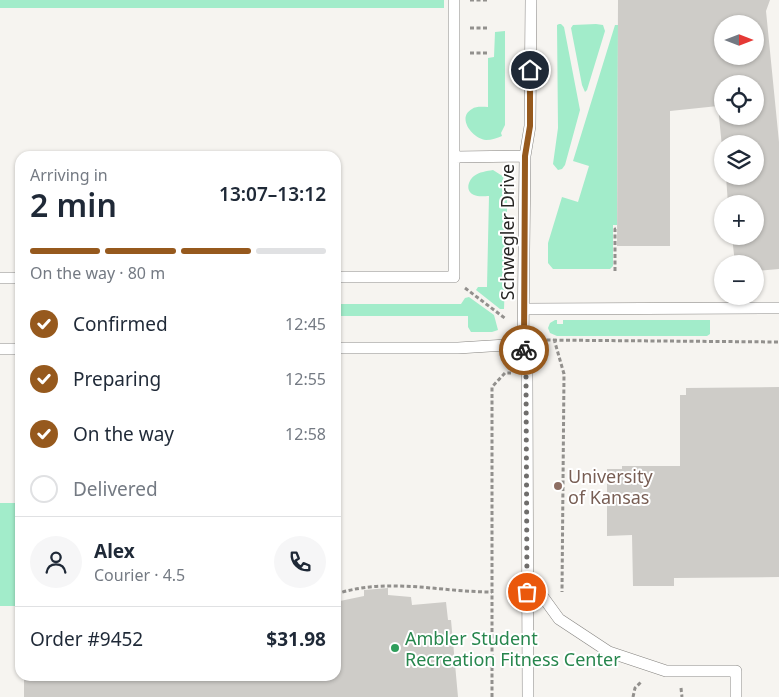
<!DOCTYPE html>
<meta charset="utf-8">
<style>
:root{--surface:#fff;--page:#f6f6f7;--text:#1f2937;--muted:#747a83;--line:#e0e1e3;--accent:#96591d}
body{margin:0;font-family:"Noto Sans",sans-serif;background:var(--page);color:var(--text);height:100vh;display:flex;flex-direction:column;font-size:19px;white-space:nowrap}
*{box-sizing:border-box;margin:0}
p{font-size:16px;color:var(--muted)}
.icon{flex:none;width:28px;height:28px;fill:none;stroke:currentColor;stroke-width:2;stroke-linecap:round;stroke-linejoin:round}
.map{position:relative;flex:1;overflow:hidden}
.side{position:absolute;left:15px;top:151px;width:326px;height:530px;display:flex;flex-direction:column;background:var(--surface);border-radius:15px;box-shadow:0 1px 4px #0004}
.side>*{flex:none}
.needle{width:32px;rotate:90deg}
.controls{position:absolute;left:714px;top:15px;display:grid;gap:10px}
.controls a{display:grid;place-items:center;width:50px;height:50px;border-radius:50%;background:var(--surface);box-shadow:0 1px 4px #0004;font-size:25px}
.pin{position:absolute;display:grid;place-items:center;width:42px;height:42px;color:#fff;margin:-21px;border:2px solid #fff;border-radius:50%;box-shadow:0 1px 5px #0007}
.courier{position:absolute;display:grid;place-items:center;width:50px;height:50px;margin:-25px;border:4px solid #96591d;border-radius:50%;background:#fff;color:#222;box-shadow:0 1px 6px #0007}
.headline em{font-style:normal;font-weight:600}
.headline div{display:flex;flex-direction:column-reverse}
.headline{display:flex;align-items:center;justify-content:space-between;height:85px;padding:0 15px}
h1{font-size:32px;font-weight:600;line-height:38px}
.bar{display:grid;grid-template-columns:repeat(4,1fr);gap:8px 5px;align-content:center;height:60px;padding:0 15px}
.bar i{height:6px;border-radius:4px;background:var(--line)}
.bar .selected{background:var(--accent)}
.bar p{grid-column:span 4}
.line{display:flex;align-items:center;gap:12px;padding:0 15px;border-top:1px solid var(--line)}
.line div{flex:1}
.round{display:grid;place-items:center;flex:none;width:52px;height:52px;border-radius:26px;background:var(--page)}
ol{padding:0 15px;list-style:none}
li{display:flex;align-items:center;gap:15px;height:55px}
li p{margin-inline-start:auto}
li .icon{padding:5px;border-radius:50%;background:var(--accent);color:#fff;stroke-width:4}
li:last-child{color:var(--muted)}
li i{width:28px;height:28px;border:2px solid var(--line);border-radius:50%}
.map>svg:first-child{display:block}
.green{fill:#a2ecca}
.building{fill:#ceccc8;fill-rule:evenodd}
.lines{fill:none;stroke-linecap:round;stroke-linejoin:round}
.service-casing{stroke:#84827f;stroke-width:12}
.path{stroke:#92908d;stroke-width:3;stroke-dasharray:4 2.5;stroke-linecap:butt}
.service{stroke:#fff;stroke-width:11}
.done{stroke:#6f6d6b;stroke-width:5;stroke-dasharray:0 9}
.route{stroke:#96591d;stroke-width:6}
.education-dot{fill:#8d6e63;stroke:#fff;stroke-width:2}
.leisure-dot{fill:#2e9e5b;stroke:#fff;stroke-width:2}
.labels{text-anchor:middle;dominant-baseline:central;stroke-width:4;stroke-linejoin:round;paint-order:stroke}
.street-label{font-size:18px;fill:#262523;stroke:#fff}
.education-label{font-size:18px;fill:#785e54;stroke:#fff;text-anchor:start}
.leisure-label{font-size:18px;fill:#27864d;stroke:#fff;text-anchor:start}
</style>
<div class="map">
<svg width="779" height="697" viewBox="0 0 779 697">
<rect width="100%" height="100%" fill="#f6f4f0"/>
<path class="green" d="M0 0H444V8H0Z
M559 24H561L564 27 580 110 565 165 562 169 558 170 553 164 558 128 557 25Z
M596 24 603 25 605 31 587 90 585 92 582 85 571 28 573 25Z
M615 25H618L617 225H613V266L610 269H553L548 263V243L562 197 578 202 589 166 573 161Z
M505 31V125L501 133 502 136C497 138 492 140 486 140 473 139 456 118 472 109 476 106 483 107 488 107V58L494 57 495 32Z
M493 170 504 177 503 179 507 195V228L504 309H500L476 290 478 287H487L489 196C485 196 478 197 474 195 465 191 468 181 474 176 479 172 487 171 493 170Z
M469 297 494 315 498 330 492 332H471L468 327V316H336V304H461L465 298Z
M555 320H557V324H563V320H710V334L707 336H557L550 333 548 328 550 323Z
M0 503H20V606H0Z"/>
<path class="building" d="M618 0H770L766 11 779 142V269L755 271V264H735L732 236H755V204H728L726 176H755V144H722V147L718 106 670 111V246H617ZM722 24H755V56H722ZM722 84H755V116H722Z
M779 387V577L674 578V586H633L632 535 607 536V469H622V466H680V395H686V388Z
M388 588V595L411 597 412 605 446 602 448 620H451L458 697H24V676H336V606H341L340 601 364 596V590Z"/>
<g class="lines">
<defs>
<path id="service" d="M454 157 525 156
M336 277H454V0
M0 278H20
M524 309 779 308
M336 348H458L523 344
M0 349H20
M527 575 559 619 609 652 666 671H736V697
M528 697 527 374 523 344 525 156 530 126 531 0"/>
</defs>
<use href="#service" class="service-casing"/>
<path class="path" d="M470 0H487
M470 28H487
M470 53H487
M615 271V229H617
M465 288 506 319
M554 339 564 374 562 592
M540 340 779 342
M336 594C388 577 439 592 492 592
M681 688 682 697
M492 697V387L505 373H511
M633 697 635 688 642 681"/>
<use href="#service" class="service"/>
</g>
<g class="lines">
<path class="done" d="M524 350 526 374 527 592"/>
<path class="route" d="M524 350 525 156 530 126V70"/>
</g>
<circle class="education-dot" cx="558" cy="486" r="5"/>
<circle class="leisure-dot" cx="395" cy="648" r="5"/>
<g class="labels">
<g class="street-label">
<text transform="translate(507 232) rotate(-90)">Schwegler Drive</text>
</g>
<g class="education-label">
<text x="568" y="476">University<tspan x="568" dy="21">of Kansas</tspan></text>
</g>
<g class="leisure-label">
<text x="405" y="638">Ambler Student<tspan x="405" dy="21">Recreation Fitness Center</tspan></text>
</g>
</g>
</svg>
<div class="controls">
<a><svg class="needle" viewBox="-14 -14 28 28"><path d="M0-13l5 13h-10z" fill="#e53935"/><path d="M0 13l5-13h-10z" fill="#747a83"/></svg></a>
<a><svg class="icon" aria-label="locate" viewBox="0 0 24 24"><circle cx="12" cy="12" r="6"/><path d="M12 2v4M12 18v4M2 12h4M18 12h4"/></svg></a>
<a><svg class="icon" aria-label="layers" viewBox="0 0 24 24"><path d="M12 4l9 5-9 5-9-5zM3 14l9 5 9-5"/></svg></a>
<a>+</a>
<a>−</a>
</div>
<div class="pin" style="left:527px;top:592px;background:#ea580c"><svg class="icon" aria-label="bag" viewBox="0 0 24 24"><path d="M5 8h14l-1 12H6zM9 8a3 3 0 0 1 6 0"/></svg></div>
<div class="pin" style="left:530px;top:70px;background:#1f2937"><svg class="icon" aria-label="home" viewBox="0 0 24 24"><path d="M3 11l9-7 9 7M6 9v11h12V9"/></svg></div>
<div class="courier" style="left:524px;top:350px"><svg class="icon" aria-label="bike" viewBox="0 0 24 24"><circle cx="6" cy="16" r="4"/><circle cx="18" cy="16" r="4"/><path d="M6 16l4-8h5l3 8M10 8l3 8H6M13 5h3"/></svg></div>
<section class="side">
<div class="headline"><div><h1>2 min</h1><p>Arriving in</p></div><em>13:07–13:12</em></div>
<div class="bar"><i class="selected"></i><i class="selected"></i><i class="selected"></i><i></i><p>On the way · 80 m</p></div>
<ol>
<li><svg class="icon" aria-label="check" viewBox="0 0 24 24"><path d="M5 12l5 5 9-10"/></svg>Confirmed<p>12:45</p></li>
<li><svg class="icon" aria-label="check" viewBox="0 0 24 24"><path d="M5 12l5 5 9-10"/></svg>Preparing<p>12:55</p></li>
<li><svg class="icon" aria-label="check" viewBox="0 0 24 24"><path d="M5 12l5 5 9-10"/></svg>On the way<p>12:58</p></li>
<li><i></i>Delivered</li>
</ol>
<div class="line" style="height:90px"><a class="round"><svg class="icon" aria-label="person" viewBox="0 0 24 24"><circle cx="12" cy="8" r="4"/><path d="M4 21q1-7 8-7t8 7"/></svg></a><div><b>Alex</b><p>Courier · 4.5</p></div><a class="round"><svg class="icon" aria-label="phone" viewBox="0 0 24 24"><path d="M5 4h4l2 5-3 2q2 4 5 5l2-3 5 2v4C11 20 4 13 5 4z"/></svg></a></div>
<div class="line" style="height:65px"><div>Order #9452</div><b>$31.98</b></div>
</section>
</div>
